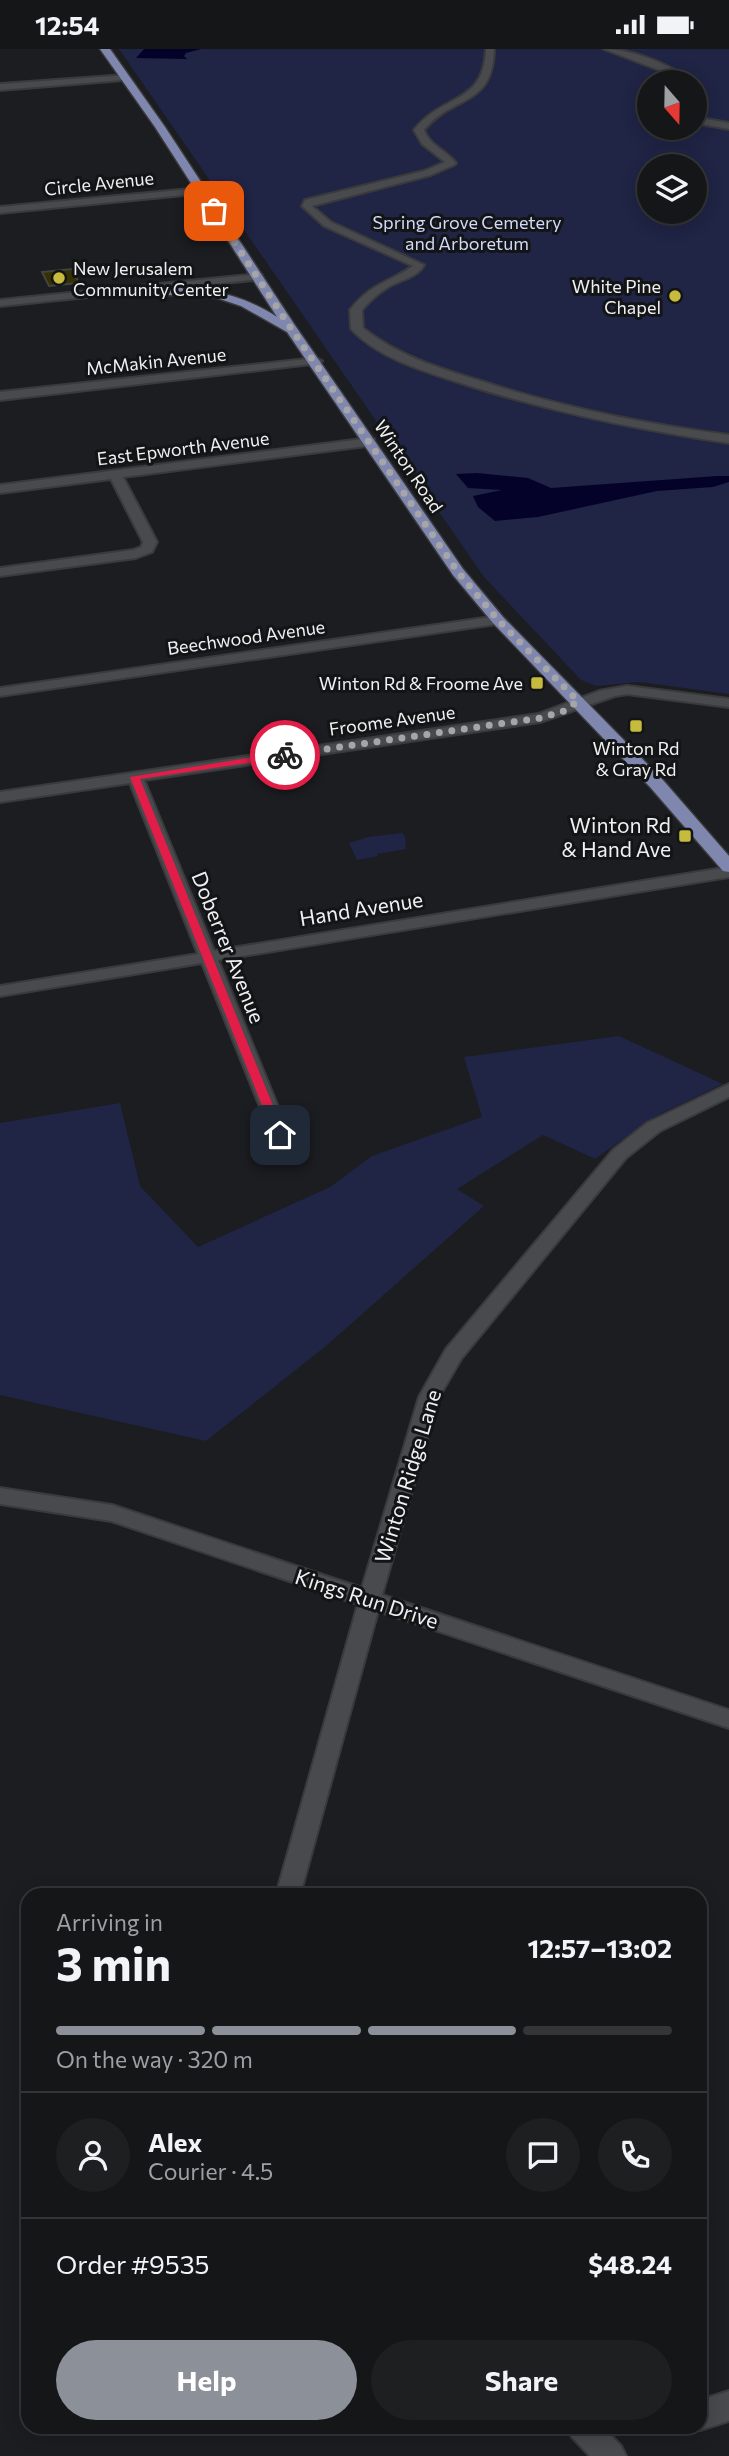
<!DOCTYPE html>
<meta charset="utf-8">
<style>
:root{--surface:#151618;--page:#1e1f21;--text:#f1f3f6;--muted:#9d9fa2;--line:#343537;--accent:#8c9099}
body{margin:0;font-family:Commissioner,sans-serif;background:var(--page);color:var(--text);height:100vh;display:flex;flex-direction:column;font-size:26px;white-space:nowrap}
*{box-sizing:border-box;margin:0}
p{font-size:23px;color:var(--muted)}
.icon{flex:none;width:38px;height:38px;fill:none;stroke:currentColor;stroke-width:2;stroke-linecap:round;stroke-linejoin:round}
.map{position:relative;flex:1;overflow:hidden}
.side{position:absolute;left:21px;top:1839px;width:686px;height:546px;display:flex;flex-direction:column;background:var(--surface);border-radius:21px;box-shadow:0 4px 18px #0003,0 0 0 2px var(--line)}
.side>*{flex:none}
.needle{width:46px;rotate:160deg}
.controls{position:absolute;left:637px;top:21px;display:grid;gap:14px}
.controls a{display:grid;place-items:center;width:70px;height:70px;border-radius:50%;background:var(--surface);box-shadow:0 4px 18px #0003,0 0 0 2px var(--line);font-size:35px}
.pin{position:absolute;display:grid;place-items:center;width:60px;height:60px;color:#fff;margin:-30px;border-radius:14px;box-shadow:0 4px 10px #0006}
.courier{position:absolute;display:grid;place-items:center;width:70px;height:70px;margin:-35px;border:5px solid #e11d48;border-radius:50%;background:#fff;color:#222;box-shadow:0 2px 9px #0007}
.summary em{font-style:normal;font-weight:700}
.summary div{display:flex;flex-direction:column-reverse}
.summary{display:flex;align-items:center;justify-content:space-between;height:119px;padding:0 35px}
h1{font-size:46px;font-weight:700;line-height:52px}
.bar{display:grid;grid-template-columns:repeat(4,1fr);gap:10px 7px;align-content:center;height:84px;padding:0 35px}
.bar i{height:9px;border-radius:5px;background:var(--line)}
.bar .current{background:var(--accent)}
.bar p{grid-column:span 4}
.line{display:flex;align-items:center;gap:18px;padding:0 35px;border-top:2px solid var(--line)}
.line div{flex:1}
.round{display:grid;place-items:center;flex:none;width:74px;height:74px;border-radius:37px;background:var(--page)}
.cta{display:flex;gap:14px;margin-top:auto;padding:14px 35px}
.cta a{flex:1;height:80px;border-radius:42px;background:var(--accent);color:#fff;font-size:28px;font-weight:700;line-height:80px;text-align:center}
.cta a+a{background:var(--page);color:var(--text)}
.status{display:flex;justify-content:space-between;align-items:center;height:49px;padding:0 35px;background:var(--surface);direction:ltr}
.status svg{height:19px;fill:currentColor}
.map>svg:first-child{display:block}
.green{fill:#202445;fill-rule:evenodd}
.water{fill:#05022a}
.building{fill:#363102;stroke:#434340;stroke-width:2}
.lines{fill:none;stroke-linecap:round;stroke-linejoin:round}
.minor-casing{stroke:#3a3a3c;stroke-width:4}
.major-casing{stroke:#3a3a3c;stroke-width:3}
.minor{fill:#494a4d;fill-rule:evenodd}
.major{fill:#8087af;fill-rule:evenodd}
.route{fill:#e11d48}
.done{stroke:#a6a6a8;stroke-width:7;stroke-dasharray:0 12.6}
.poi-dot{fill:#c6bb3c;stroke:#131416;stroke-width:2.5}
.labels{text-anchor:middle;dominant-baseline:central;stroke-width:6;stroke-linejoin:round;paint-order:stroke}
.far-street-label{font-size:18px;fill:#f0f0f2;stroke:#131416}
.far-park-label{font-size:18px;fill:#d2d9f9;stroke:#131416}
.far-poi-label{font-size:18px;fill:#f0f0f2;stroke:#131416;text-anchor:end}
.poi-label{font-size:21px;fill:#f0f0f2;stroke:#131416;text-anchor:end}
.street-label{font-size:21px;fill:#f0f0f2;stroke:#131416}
</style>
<div class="status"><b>12:54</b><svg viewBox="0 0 49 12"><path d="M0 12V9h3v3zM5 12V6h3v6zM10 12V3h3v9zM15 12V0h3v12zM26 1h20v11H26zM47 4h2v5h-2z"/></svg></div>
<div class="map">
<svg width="729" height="2407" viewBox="0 0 729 2407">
<rect width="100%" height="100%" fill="#1c1d20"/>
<path class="green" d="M119 0H729V645L640 633 596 637 581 631 484 528ZM649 33H695V79H649ZM649 117H695V163H649Z
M402 784 405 787 406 800 377 805 378 807 357 811 349 794 368 788Z
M619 987 723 1035 656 1067 595 1110 543 1086 457 1140 484 1157 326 1297 206 1392 0 1346V1074L120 1054 140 1137 198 1198 330 1138 372 1107 482 1068 464 1008Z"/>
<path class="water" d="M144 0H201L186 4 184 7 187 10 136 9Z
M477 424 528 429 551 439 717 427H729V433L713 438 657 442 538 468 495 472 478 458 473 447 502 441 468 439 456 425Z"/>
<path class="building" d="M72 220 79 234 49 237 42 223Z"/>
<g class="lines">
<defs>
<path id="minor" d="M486 0H494C493 59 453 45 424 81 430 97 446 101 456 114L454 116 431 126 312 157 331 173 424 216C417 229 399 231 387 239 377 245 369 253 362 261L363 279C398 307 441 320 484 333 564 359 646 375 729 386V394C640 381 552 363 467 336 428 323 380 311 351 280L350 261C371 234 388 234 413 217L324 177 302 157 305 151 424 122 445 113 422 95 414 81C443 44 484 56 486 0Z
M604 0C631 0 671 15 692 33H681L664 23Z
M126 26V30L123 31 0 41V35Z
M695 68 729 74V80L695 74Z
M201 139 205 140V144L0 164V158Z
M258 225 262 226V230L0 257V251Z
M316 309 322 312 320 314 0 351V343Z
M370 389 374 390V396L123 428 157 493 152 503 136 509 0 527V519L133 501 141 498 143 493 111 430 0 444V436Z
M498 567 505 571 503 574 0 647V639Z
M627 637 729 650V658L627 645 615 647 540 673 144 731 214 902 729 818V828L218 911 289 1085 286 1089 280 1091 271 1085 202 914 0 947V937L198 905 130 734 0 753V743L538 665 599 642Z
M729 1035V1048L660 1082 626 1109 461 1310 439 1348 382 1546 729 1661V1679L378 1562 300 1846H276L358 1555 111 1472 0 1455V1439L112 1456 362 1539 419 1348 446 1300 613 1101 647 1074Z
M729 2342V2372L700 2381 694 2378H700V2351Z
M567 2378H603L621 2397 626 2407H590L572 2388Z"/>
<path id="major" d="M100 0H110L165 78 294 275 463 520 503 568 662 730 729 807V823L723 822 650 738 493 574 453 526 287 283 241 257 217 249 186 246H122V240L126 239C184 238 227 236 277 268L155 78Z"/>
</defs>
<use href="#minor" class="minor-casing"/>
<use href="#major" class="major-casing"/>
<use href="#minor" class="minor"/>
<use href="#major" class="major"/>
</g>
<path class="route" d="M285 703 289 706 288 708 140 730 285 1086 280 1089 274 1086 130 728Z"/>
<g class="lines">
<path class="done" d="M214 162 288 275 458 523 498 571 578 652 564 662 540 669 285 706"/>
</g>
<g class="poi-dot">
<circle cx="59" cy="229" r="7"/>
<circle cx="675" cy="247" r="7"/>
<rect x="530" y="627" width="14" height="14" rx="3.5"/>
<rect x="629" y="670" width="14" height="14" rx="3.5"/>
<rect x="678" y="780" width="14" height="14" rx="3.5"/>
</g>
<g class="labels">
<g class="far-street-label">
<text transform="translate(99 134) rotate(-6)">Circle Avenue</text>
<text transform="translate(156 312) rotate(-6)">McMakin Avenue</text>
<text transform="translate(183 399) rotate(-7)">East Epworth Avenue</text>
<text transform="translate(409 417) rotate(56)">Winton Road</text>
<text transform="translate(246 588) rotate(-8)">Beechwood Avenue</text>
<text transform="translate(392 671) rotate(-8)">Froome Avenue</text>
</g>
<g class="far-park-label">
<text x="467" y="173">Spring Grove Cemetery<tspan x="467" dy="21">and Arboretum</tspan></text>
</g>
<g class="far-poi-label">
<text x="73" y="219" text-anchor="start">New Jerusalem<tspan x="73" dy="21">Community Center</tspan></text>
<text x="661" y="237">White Pine<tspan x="661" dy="21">Chapel</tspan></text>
<text x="523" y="634">Winton Rd &amp; Froome Ave</text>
<text x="636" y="699" text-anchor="middle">Winton Rd<tspan x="636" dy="21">&amp; Gray Rd</tspan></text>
</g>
<g class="poi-label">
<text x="671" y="775">Winton Rd<tspan x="671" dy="24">&amp; Hand Ave</tspan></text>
</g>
<g class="street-label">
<text transform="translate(361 859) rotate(-9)">Hand Avenue</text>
<text transform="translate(229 898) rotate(68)">Doberrer Avenue</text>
<text transform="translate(407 1427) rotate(-73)">Winton Ridge Lane</text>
<text transform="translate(367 1549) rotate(18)">Kings Run Drive</text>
</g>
</g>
</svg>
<div class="controls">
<a><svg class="needle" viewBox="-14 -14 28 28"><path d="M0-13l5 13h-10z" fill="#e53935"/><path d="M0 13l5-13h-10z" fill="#9d9fa2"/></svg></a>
<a><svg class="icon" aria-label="layers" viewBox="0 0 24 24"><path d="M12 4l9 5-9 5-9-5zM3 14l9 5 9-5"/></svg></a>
</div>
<div class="pin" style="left:214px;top:162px;background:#ea580c"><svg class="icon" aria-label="bag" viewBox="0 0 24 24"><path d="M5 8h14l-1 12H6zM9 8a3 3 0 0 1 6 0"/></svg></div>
<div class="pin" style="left:280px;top:1086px;background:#1f2937"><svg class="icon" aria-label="home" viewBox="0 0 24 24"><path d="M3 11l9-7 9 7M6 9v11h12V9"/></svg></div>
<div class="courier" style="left:285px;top:706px"><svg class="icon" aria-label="bike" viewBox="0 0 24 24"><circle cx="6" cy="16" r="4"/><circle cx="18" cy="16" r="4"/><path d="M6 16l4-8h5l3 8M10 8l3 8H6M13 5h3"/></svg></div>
<section class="side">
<div class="summary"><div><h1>3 min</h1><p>Arriving in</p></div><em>12:57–13:02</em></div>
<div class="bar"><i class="current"></i><i class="current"></i><i class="current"></i><i></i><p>On the way · 320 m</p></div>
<div class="line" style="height:126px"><a class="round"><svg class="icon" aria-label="person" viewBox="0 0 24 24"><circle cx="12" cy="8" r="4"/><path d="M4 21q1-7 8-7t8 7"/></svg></a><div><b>Alex</b><p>Courier · 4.5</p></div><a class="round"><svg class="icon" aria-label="chat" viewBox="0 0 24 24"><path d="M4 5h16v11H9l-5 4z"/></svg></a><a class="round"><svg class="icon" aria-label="phone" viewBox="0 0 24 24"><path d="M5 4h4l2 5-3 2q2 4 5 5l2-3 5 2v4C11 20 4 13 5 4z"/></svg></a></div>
<div class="line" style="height:91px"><div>Order #9535</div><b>$48.24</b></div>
<div class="cta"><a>Help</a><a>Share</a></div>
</section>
</div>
